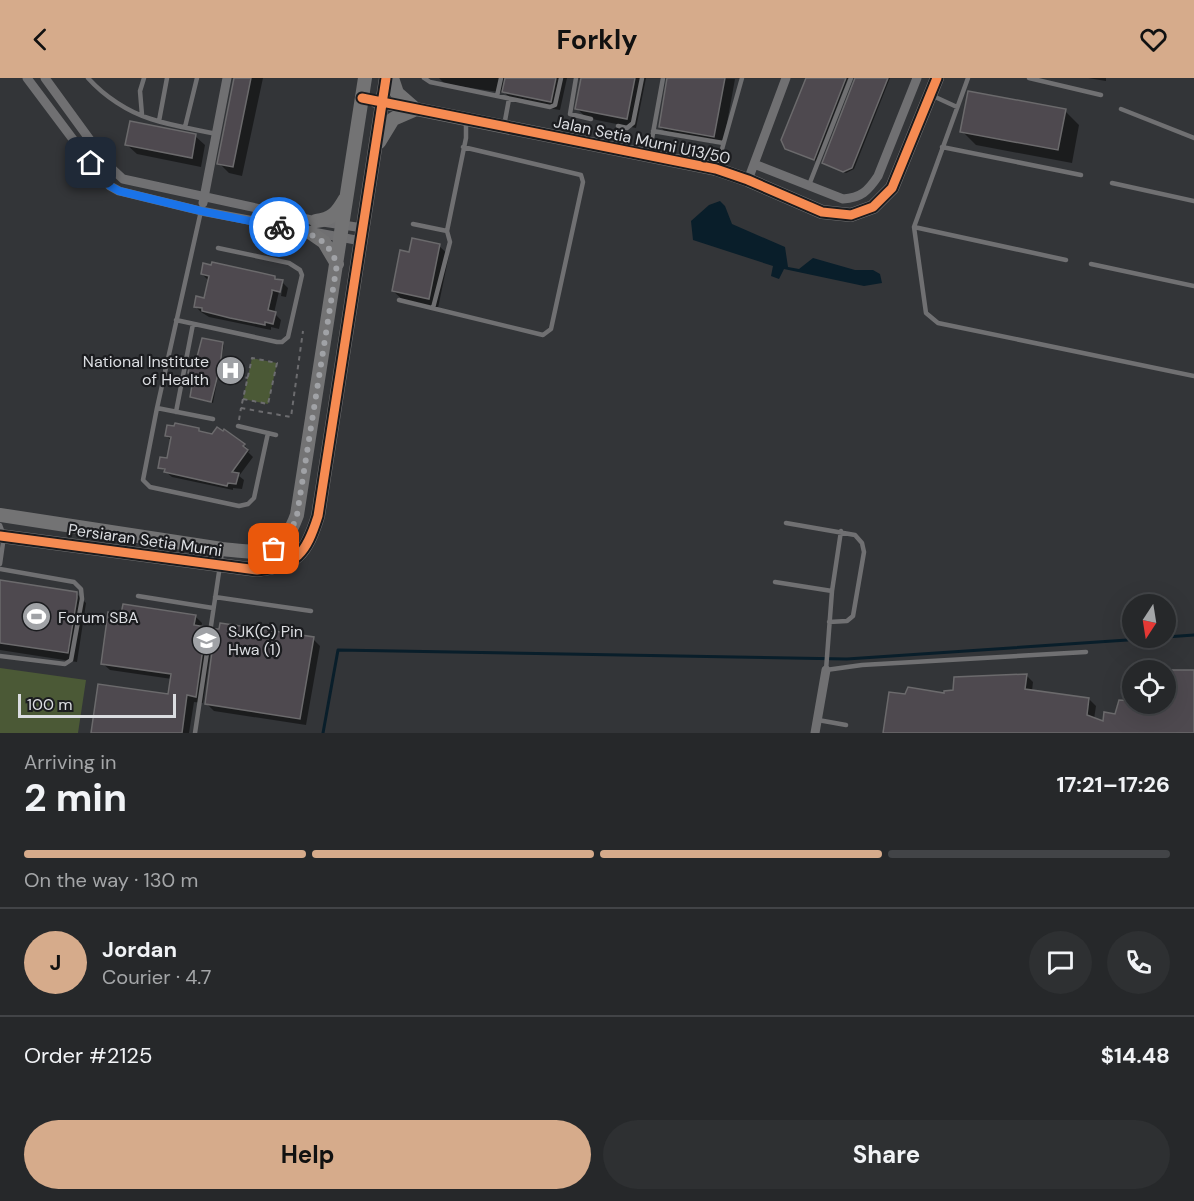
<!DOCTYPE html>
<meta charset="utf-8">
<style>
:root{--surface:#26282a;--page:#2e3032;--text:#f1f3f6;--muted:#a4a6a8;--line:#424447;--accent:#d6ab8b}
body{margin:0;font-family:"DM Sans",sans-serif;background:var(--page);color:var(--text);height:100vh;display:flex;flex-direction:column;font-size:22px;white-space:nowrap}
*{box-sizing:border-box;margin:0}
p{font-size:20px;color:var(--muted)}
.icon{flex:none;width:33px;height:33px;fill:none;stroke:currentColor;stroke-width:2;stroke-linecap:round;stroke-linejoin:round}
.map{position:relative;height:655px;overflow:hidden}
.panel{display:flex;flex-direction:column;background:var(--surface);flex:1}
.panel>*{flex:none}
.needle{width:39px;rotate:192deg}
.buttons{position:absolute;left:1122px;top:516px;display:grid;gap:12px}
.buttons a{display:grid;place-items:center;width:54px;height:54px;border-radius:50%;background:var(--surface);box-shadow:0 6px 24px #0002,0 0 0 2px var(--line);font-size:30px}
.scale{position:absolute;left:18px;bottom:15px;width:158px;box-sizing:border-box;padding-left:6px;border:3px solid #dbdde1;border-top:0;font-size:16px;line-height:21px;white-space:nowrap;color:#dbdde1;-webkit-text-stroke:4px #1b1c1f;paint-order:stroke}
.pin{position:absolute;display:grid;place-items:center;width:51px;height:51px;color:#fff;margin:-26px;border-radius:12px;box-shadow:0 3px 9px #0006}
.courier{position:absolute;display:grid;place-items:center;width:60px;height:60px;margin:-30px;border:4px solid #1a73e8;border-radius:50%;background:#fff;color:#222;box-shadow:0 2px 8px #0007}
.head em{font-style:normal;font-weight:700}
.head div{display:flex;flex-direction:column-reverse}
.head{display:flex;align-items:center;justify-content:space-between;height:102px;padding:0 24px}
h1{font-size:39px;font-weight:700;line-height:45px}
.bar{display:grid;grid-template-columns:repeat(4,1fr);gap:9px 6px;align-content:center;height:72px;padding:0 24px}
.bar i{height:8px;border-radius:4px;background:var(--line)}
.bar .on{background:var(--accent)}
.bar p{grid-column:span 4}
.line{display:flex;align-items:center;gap:15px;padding:0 24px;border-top:2px solid var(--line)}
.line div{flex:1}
.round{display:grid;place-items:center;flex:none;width:63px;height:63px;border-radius:32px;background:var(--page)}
.primary-button{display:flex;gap:12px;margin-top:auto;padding:12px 24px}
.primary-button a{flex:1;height:69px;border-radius:36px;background:var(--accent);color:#111;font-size:24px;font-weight:700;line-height:69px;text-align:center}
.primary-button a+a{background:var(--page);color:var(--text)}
header{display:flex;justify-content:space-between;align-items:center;height:78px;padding:0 24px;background:var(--accent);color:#111;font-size:27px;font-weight:700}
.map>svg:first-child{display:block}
.green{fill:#4b5936}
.water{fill:#091e2a}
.shadow{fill:#0007}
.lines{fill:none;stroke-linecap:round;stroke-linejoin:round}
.stream{stroke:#091e2a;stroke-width:3}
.building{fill:#4e494f;stroke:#6b6a6c;stroke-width:1.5}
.path{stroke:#6c6c6f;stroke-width:2;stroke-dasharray:4.5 4.5;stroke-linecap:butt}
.lane{stroke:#707072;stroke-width:4.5}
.street{stroke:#707072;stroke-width:9}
.secondary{stroke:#737374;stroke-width:14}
.cycleway-casing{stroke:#1b1c1f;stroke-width:13}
.cycleway{stroke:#f68b52;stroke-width:9}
.done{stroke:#a0a2a6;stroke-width:6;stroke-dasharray:0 10.8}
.route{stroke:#1a73e8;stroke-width:8}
.labels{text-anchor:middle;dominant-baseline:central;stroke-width:4.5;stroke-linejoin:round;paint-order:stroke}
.street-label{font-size:16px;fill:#dbdde1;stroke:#1b1c1f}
.poi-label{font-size:16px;fill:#dbdde1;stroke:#1b1c1f;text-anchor:start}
</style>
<header><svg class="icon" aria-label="back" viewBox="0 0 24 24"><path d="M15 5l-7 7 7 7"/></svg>Forkly<svg class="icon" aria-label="heart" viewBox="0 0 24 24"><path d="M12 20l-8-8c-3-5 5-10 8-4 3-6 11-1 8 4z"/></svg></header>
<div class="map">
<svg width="1194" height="655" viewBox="0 0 1194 655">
<rect width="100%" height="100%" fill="#333538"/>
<path class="green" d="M252 280 277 285 268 326 243 321Z
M0 590 86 602 78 655H0Z"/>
<path class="water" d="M720 123 725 128 732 146 785 169 788 189 799 191 813 180 855 192H873L880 196 882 205 864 208 784 191 779 201 771 198 773 188 693 162 691 143 709 127Z"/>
<path class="shadow" d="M235 0H263L242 98 229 95 219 85Z
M439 0H567L560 32 514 24 505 15 445 6Z
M583 0H646L636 50 587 40 577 31Z
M668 0 735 1 723 67 670 58 660 49Z
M808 0H848L816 83 788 72Z
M856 0H890L854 91 846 95 824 85Z
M1088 0H1106V3Z
M1065 33 1079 47 1072 85 976 67 962 53Z
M195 58 205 67 201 89 137 76 127 67Z
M439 168 449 177 438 230 403 222 393 213 410 176Z
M202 196 274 199 282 204 288 210 286 219 281 218 283 207 281 205 274 235 281 242 279 251 271 249V252L209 239 201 234 195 228 206 221 208 202Z
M223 266 224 267 213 325 193 320 192 319 195 297 190 294 198 284Z
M199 352 202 356 244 367 250 373 248 374 253 379 239 398 244 402 242 411 233 410V412L172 399 160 389 168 382 172 363 166 358Z
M0 504 76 515 86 525 77 584 0 572Z
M195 538 202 545 201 550 206 551 213 558 203 625 194 624 189 655H93L170 617 172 601 110 592 102 585Z
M313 561 320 568 306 647 214 633 207 626Z
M1194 593V655H887L945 617 1026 597 1033 604 1032 613 1089 621 1096 628 1094 641 1104 645 1116 638 1129 624 1132 611V626H1166V598L1170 599Z"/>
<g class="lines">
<path class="stream" d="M1166 559 1194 557
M323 655 338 572 847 581 1157 560"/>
</g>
<path class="building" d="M234 0H251L233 89 217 86Z
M505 0H556L551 24 502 14Z
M581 0H635L627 41 575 31Z
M667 0H725L714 59 659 49Z
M806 0H846L814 82 785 71 781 62Z
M855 0H888L852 90 843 94 822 85Z
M968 13 1066 31 1058 72 960 54Z
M130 43 196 56 192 80 125 67Z
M412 160 440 166 429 221 392 213 400 172 409 174Z
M212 184 275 198V201L283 202 280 214 272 212V215L268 232 276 234 273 246 265 244V247L230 240 202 233V230L194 229 196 218 204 220 209 198 201 196 203 185 211 187Z
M202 260 223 264 220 288 211 324 190 319 194 296 188 295 191 281 196 283Z
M175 345 199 350V353L212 356 217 349 223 353 224 351 245 366 243 368 248 372 232 394 239 395 236 406 228 405 227 408 164 394 165 391 158 390 160 379 167 380 171 359 165 358 167 347 174 348Z
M0 502 77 514V520L68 575 0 565Z
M123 526 196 537 194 547 206 549 196 619 187 617 182 655H91L98 606 168 616 171 596 101 586 108 534 121 536Z
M220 545 314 559 300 641 205 626 215 551H219Z
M1172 592H1194V655H883L889 614 905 616 908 609 944 615V613L953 612 954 599 1027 596 1025 611 1089 620 1087 637 1103 643 1104 634 1115 636 1119 622 1132 623V626H1166V597L1169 598Z"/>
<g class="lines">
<path class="path" d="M219 294 248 300
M243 321 268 326 277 285 252 280 241 330 291 339 303 253
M239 342 241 330"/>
<path class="lane" d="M88 0C104 18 128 34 151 41 172 48 195 51 216 56
M424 0 430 4 550 29 555 27 561 0
M576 0 570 36 591 41
M968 0 914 149 926 235 938 245 1194 298
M1029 0 1101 17
M497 18 501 0
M933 18 957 29
M1121 31 1194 60
M142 37 140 13 144 0
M159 43 167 0
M504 48 509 21
M618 48 627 50 633 45 642 0
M185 49 197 0
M653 53 723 65
M942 69 1081 97
M649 77 663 0
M717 89 742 0
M1112 105 1194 123
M809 107 851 0
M201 133 157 330 143 402 150 409 239 428 248 426 254 420 268 355
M413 146 447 153
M914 149 1066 182
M1091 186 1194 208
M399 222 543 257 551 251 583 104 581 97 463 69
M433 230 450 164 447 153 466 60V42
M176 242 277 264H282L288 259 302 197 300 192 289 185 218 170
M157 330 213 341
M176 334 193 246
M238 348 276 357
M786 445 855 457 862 465 864 474 853 538 847 543 829 544
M0 447 4 458 0 486
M0 491 74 504 81 511 82 521 71 582 65 586 0 578
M775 504 832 513 826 592 862 587 1086 574
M832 513 841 453
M138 518 213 530
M215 519 311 533
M818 642 846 647
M195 655 222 474"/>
<path class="street" d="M27 0 102 100 110 108 119 113 201 133 361 163
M45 0 109 88 123 101 316 143 363 150
M754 86 843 121C861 120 868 113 878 98L917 0
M748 102 786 0
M203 125 227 0
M815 655 826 592"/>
<path class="secondary" d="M392 0 397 15 413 29
M376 23 716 91 748 102 822 134 851 137 873 129 892 110 937 0
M379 64 393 41 416 31
M316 143C332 141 337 135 345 121
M311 155 324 164 337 186
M0 437 222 471C263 475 281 481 297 437L365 0
M0 458 257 492C297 487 306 476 318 438L386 0"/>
<defs>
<path id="cycleway" d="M362 20 716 91 748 102 822 134 851 137 873 129 892 110 937 0
M0 458 257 492C297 487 306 476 318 438L386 0"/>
</defs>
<use href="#cycleway" class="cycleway-casing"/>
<use href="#cycleway" class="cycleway"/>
</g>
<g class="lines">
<path class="done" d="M274 471C288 461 292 452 297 437L337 186C325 156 309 155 279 149"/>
<path class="route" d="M91 85 110 108 119 113 201 133 279 149"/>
</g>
<defs>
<symbol id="hospital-disc" viewBox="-11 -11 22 22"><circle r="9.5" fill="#a0a2a6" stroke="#1b1c1f"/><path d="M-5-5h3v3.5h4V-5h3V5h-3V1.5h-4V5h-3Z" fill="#fff"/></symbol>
<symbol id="stadium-disc" viewBox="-11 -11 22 22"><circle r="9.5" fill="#a0a2a6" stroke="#1b1c1f"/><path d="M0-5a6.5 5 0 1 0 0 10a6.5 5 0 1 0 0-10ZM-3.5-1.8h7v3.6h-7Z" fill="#fff"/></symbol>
<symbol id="school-disc" viewBox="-11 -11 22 22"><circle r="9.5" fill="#a0a2a6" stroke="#1b1c1f"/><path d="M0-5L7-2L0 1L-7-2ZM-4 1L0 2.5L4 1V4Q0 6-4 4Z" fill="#fff"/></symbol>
</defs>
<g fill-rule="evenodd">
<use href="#hospital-disc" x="214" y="276" width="33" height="33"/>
<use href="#stadium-disc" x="20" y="522" width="33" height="33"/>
<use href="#school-disc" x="190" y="546" width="33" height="33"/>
</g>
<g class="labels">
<g class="street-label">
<text transform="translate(642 62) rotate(12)">Jalan Setia Murni U13/50</text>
<text transform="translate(145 462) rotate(8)">Persiaran Setia Murni</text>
</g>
<g class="poi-label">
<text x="209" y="283" text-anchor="end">National Institute<tspan x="209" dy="18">of Health</tspan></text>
<text x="58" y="539">Forum SBA</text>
<text x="228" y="553">SJK(C) Pin<tspan x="228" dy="18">Hwa (1)</tspan></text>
</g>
</g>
</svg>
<div class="buttons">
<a><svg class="needle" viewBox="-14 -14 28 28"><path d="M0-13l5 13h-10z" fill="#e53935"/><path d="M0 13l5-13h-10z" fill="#a4a6a8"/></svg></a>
<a><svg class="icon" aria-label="locate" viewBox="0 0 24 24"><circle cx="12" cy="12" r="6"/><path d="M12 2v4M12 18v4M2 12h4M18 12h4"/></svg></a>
</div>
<div class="scale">100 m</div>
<div class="pin" style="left:274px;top:471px;background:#ea580c"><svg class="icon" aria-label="bag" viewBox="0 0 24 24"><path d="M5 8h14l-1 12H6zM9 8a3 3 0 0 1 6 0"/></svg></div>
<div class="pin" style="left:91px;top:85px;background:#1f2937"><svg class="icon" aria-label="home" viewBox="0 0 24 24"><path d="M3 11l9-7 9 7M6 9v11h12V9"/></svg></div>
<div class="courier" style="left:279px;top:149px"><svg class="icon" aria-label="bike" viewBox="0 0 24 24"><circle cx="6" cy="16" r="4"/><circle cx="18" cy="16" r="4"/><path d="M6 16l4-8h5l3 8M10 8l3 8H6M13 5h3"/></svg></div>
</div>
<section class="panel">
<div class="head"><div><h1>2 min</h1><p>Arriving in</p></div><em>17:21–17:26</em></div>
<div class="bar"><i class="on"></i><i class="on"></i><i class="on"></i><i></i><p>On the way · 130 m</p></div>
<div class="line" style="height:108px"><b class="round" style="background:var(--accent);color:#111">J</b><div><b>Jordan</b><p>Courier · 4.7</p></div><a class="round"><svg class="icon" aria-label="chat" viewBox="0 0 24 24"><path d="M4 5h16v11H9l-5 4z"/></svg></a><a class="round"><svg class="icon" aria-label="phone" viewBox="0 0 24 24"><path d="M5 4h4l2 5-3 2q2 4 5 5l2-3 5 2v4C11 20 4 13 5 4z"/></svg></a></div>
<div class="line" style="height:78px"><div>Order #2125</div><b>$14.48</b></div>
<div class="primary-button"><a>Help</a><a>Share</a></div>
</section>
